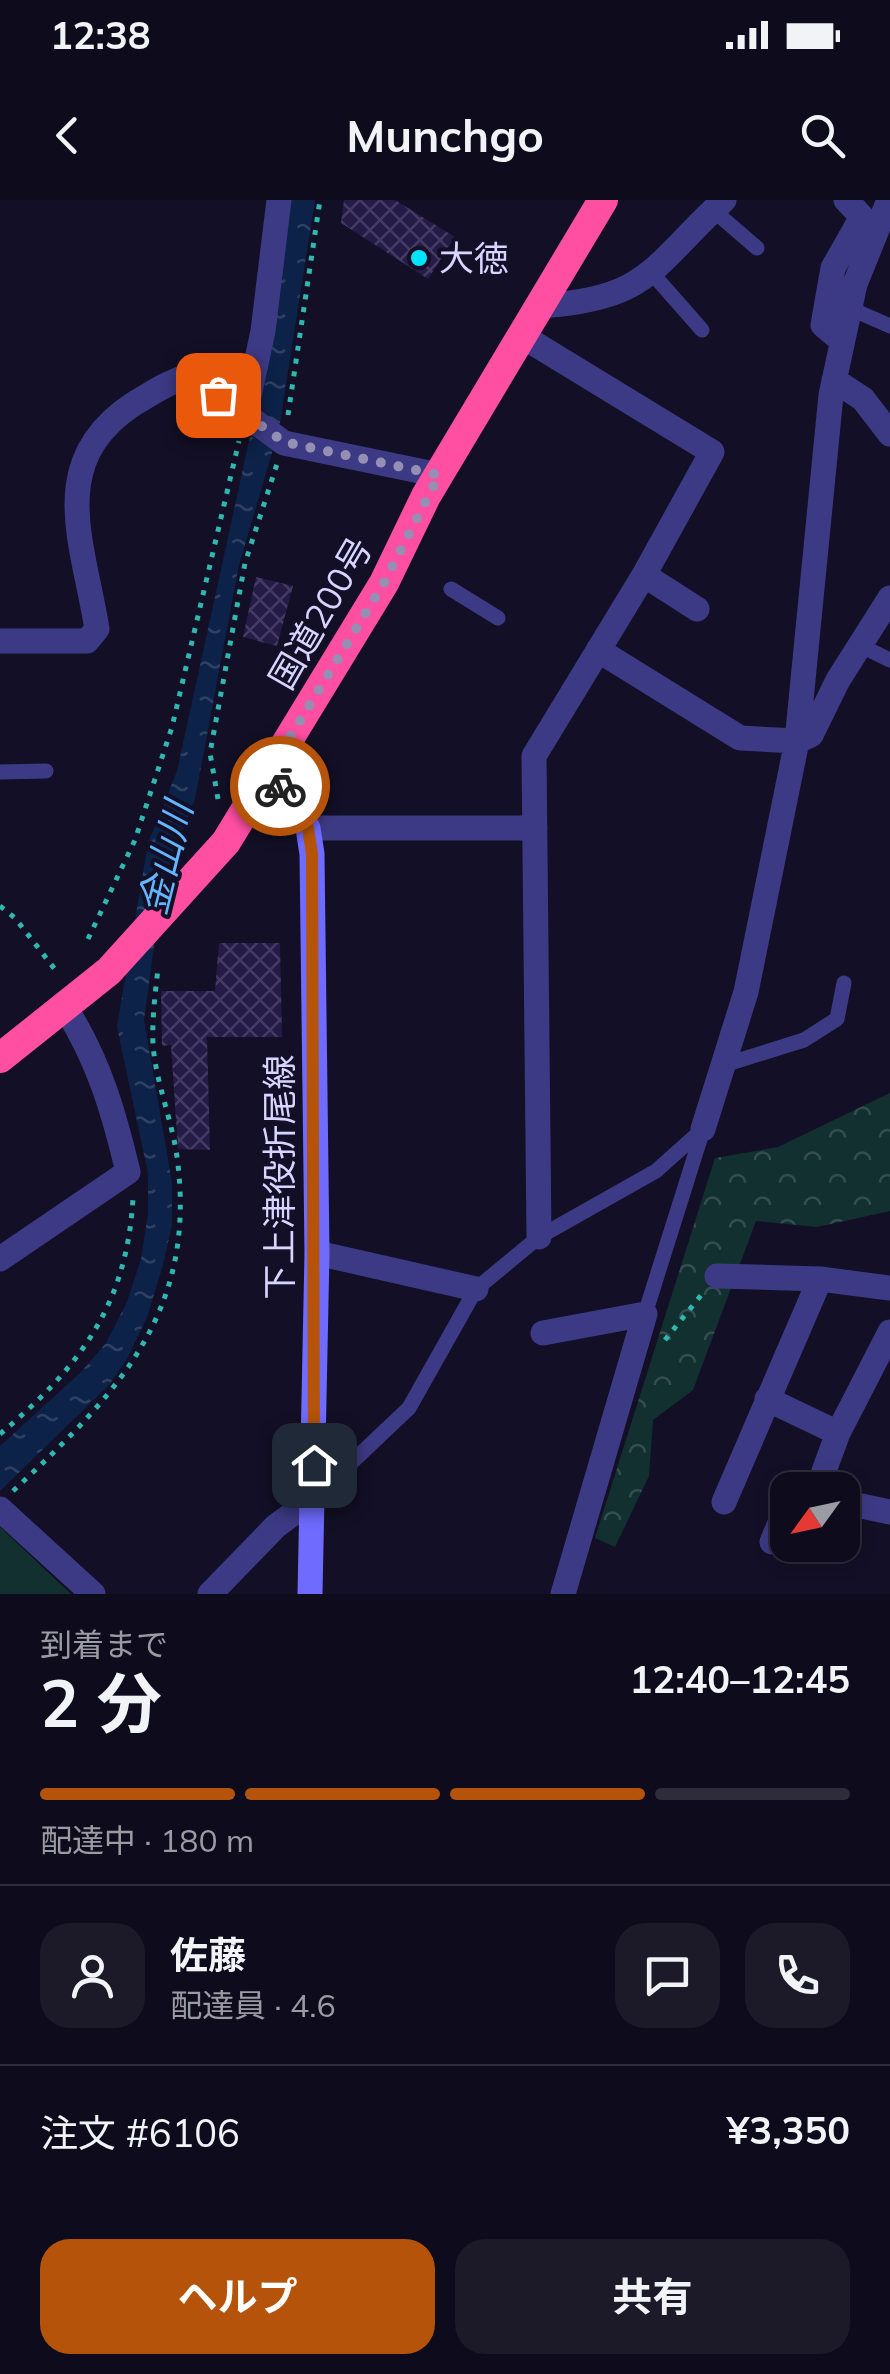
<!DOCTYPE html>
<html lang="ja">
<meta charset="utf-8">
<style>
:root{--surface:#0e0b1c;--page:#1c1929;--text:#f1f3f6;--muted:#9b9ba3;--line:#2e2b3b;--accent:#b45309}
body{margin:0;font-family:Mulish,"Noto Sans JP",sans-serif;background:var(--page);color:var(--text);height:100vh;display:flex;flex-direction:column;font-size:38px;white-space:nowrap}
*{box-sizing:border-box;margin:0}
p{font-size:32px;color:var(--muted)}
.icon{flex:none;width:55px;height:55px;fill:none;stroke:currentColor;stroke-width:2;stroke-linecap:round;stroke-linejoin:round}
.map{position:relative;height:1394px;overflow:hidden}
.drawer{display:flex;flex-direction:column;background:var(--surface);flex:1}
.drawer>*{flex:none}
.needle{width:65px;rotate:237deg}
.buttons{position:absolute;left:770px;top:1272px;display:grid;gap:20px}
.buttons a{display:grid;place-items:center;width:90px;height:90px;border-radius:20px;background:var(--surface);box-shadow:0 5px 15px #0003,0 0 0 2px var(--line);font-size:50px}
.pin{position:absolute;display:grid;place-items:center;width:85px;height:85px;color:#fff;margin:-42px;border-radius:20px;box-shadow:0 5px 15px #0006}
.courier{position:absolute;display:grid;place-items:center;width:100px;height:100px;margin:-50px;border:8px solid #b45309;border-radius:50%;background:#fff;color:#222;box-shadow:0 2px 12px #0007}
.headline em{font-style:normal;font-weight:700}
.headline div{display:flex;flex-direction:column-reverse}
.headline{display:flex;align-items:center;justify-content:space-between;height:170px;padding:0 40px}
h1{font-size:65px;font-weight:700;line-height:75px}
.bar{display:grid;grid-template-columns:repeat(4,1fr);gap:15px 10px;align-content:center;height:120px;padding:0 40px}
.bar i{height:12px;border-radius:8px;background:var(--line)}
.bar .on{background:var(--accent)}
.bar p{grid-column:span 4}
.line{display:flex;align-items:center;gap:25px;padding:0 40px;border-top:2px solid var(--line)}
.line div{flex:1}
.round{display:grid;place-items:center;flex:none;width:105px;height:105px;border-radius:30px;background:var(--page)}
.primary-button{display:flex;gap:20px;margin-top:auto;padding:20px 40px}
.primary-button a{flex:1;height:115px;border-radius:30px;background:var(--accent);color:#fff;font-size:40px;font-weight:700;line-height:115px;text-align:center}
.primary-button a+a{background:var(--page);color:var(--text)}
.status{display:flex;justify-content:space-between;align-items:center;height:70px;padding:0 50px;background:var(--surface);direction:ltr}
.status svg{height:28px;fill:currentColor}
header{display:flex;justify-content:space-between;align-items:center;height:130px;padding:0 40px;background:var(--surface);font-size:45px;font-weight:700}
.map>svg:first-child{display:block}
.forest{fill:url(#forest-crowns)}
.green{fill:#12302f}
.water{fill:url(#water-ripples)}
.building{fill:url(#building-cross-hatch)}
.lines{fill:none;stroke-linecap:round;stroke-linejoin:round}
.path{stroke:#2fb8b0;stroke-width:5;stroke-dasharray:5 8;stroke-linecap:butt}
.lane{stroke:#3d3a85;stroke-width:15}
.street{stroke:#3d3a85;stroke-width:25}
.secondary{stroke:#6f6bff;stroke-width:25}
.highway{stroke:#ff4fa3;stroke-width:30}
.done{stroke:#948fb3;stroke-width:10;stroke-dasharray:0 18}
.route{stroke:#b45309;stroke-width:12}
.poi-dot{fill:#00e5ff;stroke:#130f26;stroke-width:4}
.labels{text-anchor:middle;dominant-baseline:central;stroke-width:8;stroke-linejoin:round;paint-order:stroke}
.poi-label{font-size:35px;fill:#d9d4ff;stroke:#130f26;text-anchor:start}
.street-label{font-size:35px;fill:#d9d4ff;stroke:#130f26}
.water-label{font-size:38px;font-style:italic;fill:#62b6ff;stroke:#130f26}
</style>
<div class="status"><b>12:38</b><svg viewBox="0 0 49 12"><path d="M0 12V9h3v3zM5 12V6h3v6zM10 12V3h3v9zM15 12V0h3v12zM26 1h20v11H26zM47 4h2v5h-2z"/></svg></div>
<header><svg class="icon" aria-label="back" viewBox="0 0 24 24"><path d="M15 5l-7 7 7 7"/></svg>Munchgo<svg class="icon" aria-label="search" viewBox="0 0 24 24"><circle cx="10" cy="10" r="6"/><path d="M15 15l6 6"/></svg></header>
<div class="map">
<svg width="890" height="1394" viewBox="0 0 890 1394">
<defs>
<pattern id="forest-crowns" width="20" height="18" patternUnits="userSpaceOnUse" patternTransform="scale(2.5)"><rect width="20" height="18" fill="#12302f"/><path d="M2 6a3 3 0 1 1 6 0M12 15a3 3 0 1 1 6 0" fill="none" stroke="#344d4e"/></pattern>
<pattern id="water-ripples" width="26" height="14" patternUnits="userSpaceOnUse" patternTransform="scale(2.5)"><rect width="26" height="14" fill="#0c2248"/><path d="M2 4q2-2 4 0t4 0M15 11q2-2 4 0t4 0" fill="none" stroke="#2f4163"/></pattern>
<pattern id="building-cross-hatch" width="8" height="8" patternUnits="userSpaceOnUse" patternTransform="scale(2.5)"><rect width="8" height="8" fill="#241b47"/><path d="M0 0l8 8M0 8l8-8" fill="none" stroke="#433b63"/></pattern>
</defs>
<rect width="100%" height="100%" fill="#130f26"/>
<path class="forest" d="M890 893V1011L817 1027 756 1021 693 1190 653 1220 649 1276 615 1347 595 1338 715 958 778 947Z"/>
<path class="green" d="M0 1327 71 1394H0Z"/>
<path class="water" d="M287 0H315L279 229 239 365 195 599 163 681 144 820 172 983V1025L163 1065 147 1117 127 1159 109 1185 0 1291V1246L80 1173 106 1143 127 1102 141 1059 148 1013V973L117 827 148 643 177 571 256 209Z"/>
<path class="building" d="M344 0H395L455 37 428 79 341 23Z
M256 377 293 386 277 446 243 437Z
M219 743H280L282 837H207L210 950 178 949 171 845 162 846 161 791H215Z"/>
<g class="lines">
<path class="path" d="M288 215 320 0
M218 599 210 553 245 363 277 264
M0 706 15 718 57 772
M88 739 135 640 172 527 239 241
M665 1140 702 1094
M0 1234C80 1167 127 1105 133 998
M13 1291C117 1194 198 1112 177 957 172 920 156 883 153 845 152 819 155 794 158 769"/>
<path class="lane" d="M713 10 757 48
M651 72 702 130
M849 108 890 126
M451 389 498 418
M859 445 890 460
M0 572 46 571
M724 865 804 840 837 819 844 783
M645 1114 702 933
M314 1298 409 1208 476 1089 539 1037 656 971 703 929"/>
<path class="street" d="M540 106C650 99 651 67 724 0
M522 136 712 252 644 375 534 556 539 1037
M842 141 823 125 833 68 862 17 846 0
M834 180 863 199 890 234
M245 215 263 131 279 0
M644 375 697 409
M0 441H87L97 429C83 341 45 261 135 203 154 192 170 181 191 175L284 243 439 275
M598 450 740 538 797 541 811 535 838 480 890 398
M308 628H535
M703 929 746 792 797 541 831 195 855 84 889 0
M317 1053 476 1089
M0 1059 128 972C114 913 99 861 66 809
M717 1076 820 1079 890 1088
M543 1133 645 1114 563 1394
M767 1199 838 1233
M817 1290 838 1233 890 1132
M724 1302 820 1079
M842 1302 890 1312
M0 1309 93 1394
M772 1342 788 1304
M210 1394 276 1326 314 1298"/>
<path class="secondary" d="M270 571 308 628 312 654 317 1053 310 1394"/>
<path class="highway" d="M0 858 109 771 226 642 384 383 426 296 603 0"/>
</g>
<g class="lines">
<path class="done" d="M218 195 284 242 439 275 384 383 270 570 280 586"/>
<path class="route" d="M280 586 308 628 312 654 314 1265"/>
</g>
<circle class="poi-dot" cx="419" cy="58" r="10"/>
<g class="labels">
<g class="poi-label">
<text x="439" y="58">大徳</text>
</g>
<g class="street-label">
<text transform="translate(320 413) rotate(-60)">国道200号</text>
<text transform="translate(279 977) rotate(-90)">下上津役折尾線</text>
</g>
<g class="water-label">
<text transform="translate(165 658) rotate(-76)">金山川</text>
</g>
</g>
</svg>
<div class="buttons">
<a><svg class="needle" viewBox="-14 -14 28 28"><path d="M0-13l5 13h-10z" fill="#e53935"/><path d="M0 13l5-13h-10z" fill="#9b9ba3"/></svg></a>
</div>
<div class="pin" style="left:218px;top:195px;background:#ea580c"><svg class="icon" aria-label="bag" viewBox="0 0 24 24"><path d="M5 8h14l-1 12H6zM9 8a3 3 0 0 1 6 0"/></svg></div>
<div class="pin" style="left:314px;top:1265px;background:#1f2937"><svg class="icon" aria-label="home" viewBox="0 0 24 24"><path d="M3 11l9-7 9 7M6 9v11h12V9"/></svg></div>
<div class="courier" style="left:280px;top:586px"><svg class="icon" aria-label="bike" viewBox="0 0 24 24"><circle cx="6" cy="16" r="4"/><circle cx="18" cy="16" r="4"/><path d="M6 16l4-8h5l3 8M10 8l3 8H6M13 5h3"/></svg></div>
</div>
<section class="drawer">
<div class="headline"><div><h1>2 分</h1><p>到着まで</p></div><em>12:40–12:45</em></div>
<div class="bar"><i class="on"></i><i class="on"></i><i class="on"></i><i></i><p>配達中 · 180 m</p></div>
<div class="line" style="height:180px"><a class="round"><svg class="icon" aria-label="person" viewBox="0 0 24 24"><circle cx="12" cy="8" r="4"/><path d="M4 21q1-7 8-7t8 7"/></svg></a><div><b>佐藤</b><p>配達員 · 4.6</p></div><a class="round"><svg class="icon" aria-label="chat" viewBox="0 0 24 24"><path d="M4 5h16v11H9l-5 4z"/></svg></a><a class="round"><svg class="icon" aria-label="phone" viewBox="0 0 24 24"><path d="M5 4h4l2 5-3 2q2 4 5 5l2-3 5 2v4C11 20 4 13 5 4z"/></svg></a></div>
<div class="line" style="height:130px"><div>注文 #6106</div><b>¥3,350</b></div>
<div class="primary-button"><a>ヘルプ</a><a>共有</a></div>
</section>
